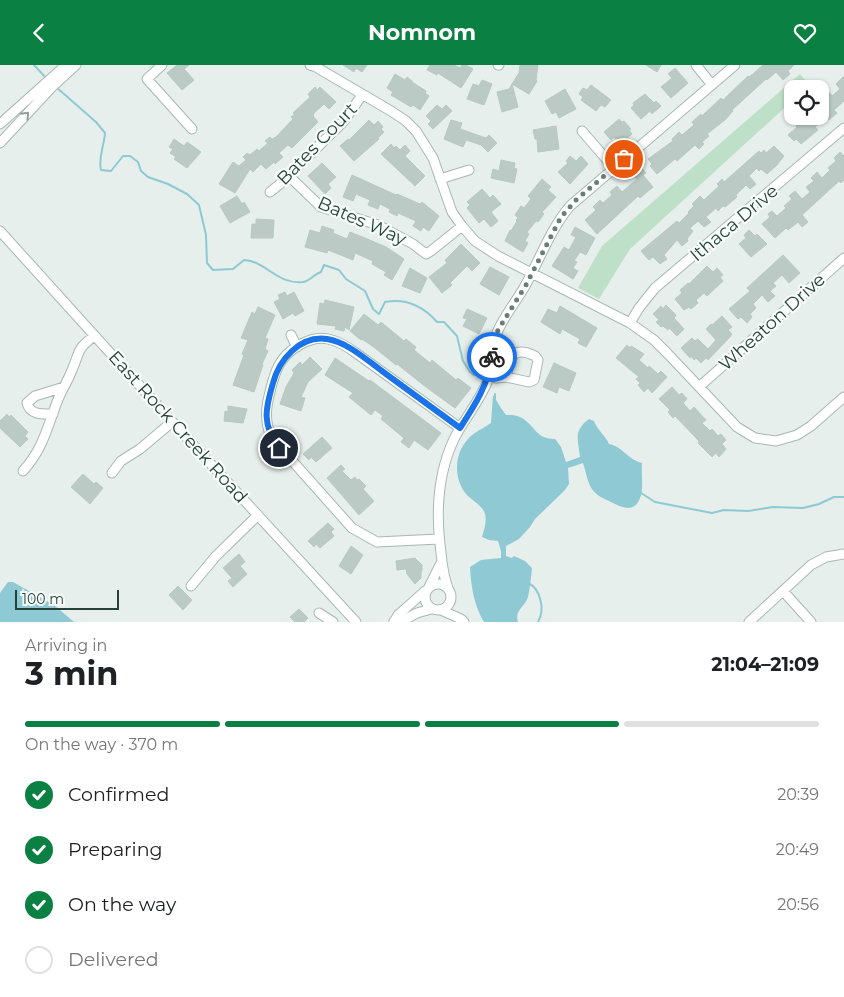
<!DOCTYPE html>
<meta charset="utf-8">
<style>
:root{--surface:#fff;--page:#f6f6f6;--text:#202124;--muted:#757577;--line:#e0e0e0;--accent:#0b8043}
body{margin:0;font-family:Montserrat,sans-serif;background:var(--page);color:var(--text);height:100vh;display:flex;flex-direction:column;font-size:19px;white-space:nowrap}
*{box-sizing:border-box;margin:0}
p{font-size:16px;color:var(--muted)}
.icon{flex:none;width:28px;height:28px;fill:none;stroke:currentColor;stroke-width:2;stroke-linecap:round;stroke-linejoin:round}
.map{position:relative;height:557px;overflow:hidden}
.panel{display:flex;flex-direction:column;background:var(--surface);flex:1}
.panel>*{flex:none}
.tools{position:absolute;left:784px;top:15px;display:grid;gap:10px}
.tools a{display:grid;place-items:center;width:45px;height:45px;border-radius:10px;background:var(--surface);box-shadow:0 1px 4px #0004;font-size:25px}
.scale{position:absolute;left:15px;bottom:12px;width:104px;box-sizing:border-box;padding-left:5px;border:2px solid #24423a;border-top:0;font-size:14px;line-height:18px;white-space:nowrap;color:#24423a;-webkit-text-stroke:4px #f7fbf9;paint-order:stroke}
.pin{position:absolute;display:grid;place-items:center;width:42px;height:42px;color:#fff;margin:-21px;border:2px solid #fff;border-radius:50%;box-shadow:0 1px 5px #0007}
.courier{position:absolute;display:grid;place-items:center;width:50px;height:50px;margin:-25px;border:4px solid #1a73e8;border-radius:50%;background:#fff;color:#222;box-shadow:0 1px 6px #0007}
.headline em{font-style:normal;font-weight:700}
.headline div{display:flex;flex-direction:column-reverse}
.headline{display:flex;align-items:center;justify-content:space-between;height:85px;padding:0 25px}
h1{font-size:32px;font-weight:700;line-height:38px}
.bar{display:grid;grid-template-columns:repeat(4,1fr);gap:8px 5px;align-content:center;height:60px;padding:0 25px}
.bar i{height:6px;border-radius:4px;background:var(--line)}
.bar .selected{background:var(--accent)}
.bar p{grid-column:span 4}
ol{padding:0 25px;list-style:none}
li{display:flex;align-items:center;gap:15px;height:55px}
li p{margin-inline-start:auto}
li .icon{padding:5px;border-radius:50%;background:var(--accent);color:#fff;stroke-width:4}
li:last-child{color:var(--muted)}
li i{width:28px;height:28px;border:2px solid var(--line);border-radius:50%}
header{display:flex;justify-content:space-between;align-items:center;height:65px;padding:0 25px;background:var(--accent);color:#fff;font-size:22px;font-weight:700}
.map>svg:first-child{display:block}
.green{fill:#bfe0c8}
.water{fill:#8ec9d4}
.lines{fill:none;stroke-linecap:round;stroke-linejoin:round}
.stream{stroke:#8ec9d4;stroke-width:2}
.building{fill:#bbcac4;stroke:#b8c9c2}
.minor-casing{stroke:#a8b8b2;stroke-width:11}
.minor{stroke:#fff;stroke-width:9}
.oneway{stroke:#92a09c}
.done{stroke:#687f78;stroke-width:5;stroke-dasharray:0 9}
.route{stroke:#1a73e8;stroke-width:6}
.labels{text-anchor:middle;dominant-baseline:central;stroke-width:4.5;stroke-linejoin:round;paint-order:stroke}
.street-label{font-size:18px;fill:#24423a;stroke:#f7fbf9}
</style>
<header><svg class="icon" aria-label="back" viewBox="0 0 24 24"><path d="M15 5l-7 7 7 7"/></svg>Nomnom<svg class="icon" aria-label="heart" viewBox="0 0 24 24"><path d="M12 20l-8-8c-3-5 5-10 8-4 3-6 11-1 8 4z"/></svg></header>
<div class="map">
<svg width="844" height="557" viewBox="0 0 844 557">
<rect width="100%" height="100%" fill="#e6efeb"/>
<path class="green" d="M800 9 810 21 806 24H792V36L630 184 599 234 578 223 602 181Z"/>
<path class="water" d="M493 330 501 343 506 350C512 350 517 350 522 353 536 362 536 374 555 374L561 382 566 397 580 392C578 374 573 366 589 354L594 356C598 366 605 370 609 379 622 381 627 394 642 398 641 409 644 424 640 433 634 449 621 442 611 437 603 433 597 431 592 424 587 417 586 406 583 398L568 403 569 419 565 425 535 454 530 462 519 474 506 481V491L512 493 514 491 525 496 532 503C531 512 530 523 528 532 525 542 514 545 518 557H484C474 541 471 521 470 502L481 495 501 493V486L498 476 489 475 482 472C484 465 487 457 485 449 483 441 473 436 467 430 453 414 454 389 468 374 474 367 484 363 491 358Z
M8 517H13L54 540 74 557H0V528Z"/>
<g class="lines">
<path class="stream" d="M34 0 47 14
M56 22 96 57 105 68C104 82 98 92 101 105L111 106 123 91H130L138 97 141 106 148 112 168 119 187 129 199 140 206 170 207 198 213 205 233 204 244 195C266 196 277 220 303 217 310 216 314 209 321 207L324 200 339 205 346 214 365 226 373 244 379 249 385 237C407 233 423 241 437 257H444L457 271 463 296 470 307 474 310
M495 329V334
M638 426 655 437 712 448 724 445 748 446 773 442 803 443 819 439 834 432H844
M528 518C541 524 545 545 538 557"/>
</g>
<path class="building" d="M177 0H189L184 4 194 15 182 25 167 8Z
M343 0H367L362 7 356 3 354 7Z
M430 0H454L460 3 462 0H466L473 4 461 23 438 8 437 10 427 5Z
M520 0H538L536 15 537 16 529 29 512 19 519 8Z
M646 0H661L657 7Z
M763 0H794L788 6 790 9 783 15 776 7 767 15 766 14 732 45 733 46 725 55 707 69 709 71 702 77 704 79 699 84 695 80 677 96 675 94 657 109 650 101 652 99 648 94 673 76 672 74 679 67 682 70 694 60 692 57 701 49 702 51 721 33 723 35 748 11 749 12 753 9Z
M675 3 688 18 671 33 661 22 672 13 668 9Z
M395 9 405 15 407 12 412 16V17L426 26 425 28 429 31 420 45 413 40 411 42 391 30 393 27 387 23Z
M844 11V36L834 45 837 48 829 55 826 52 815 62 818 65 801 79 796 74 794 76 788 70 797 62 795 59 803 51H820V34L828 26 832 31 840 24 836 19Z
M482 15 492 19 484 40 467 34 473 19 479 21Z
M512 19 518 42 502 47 497 27 509 24Z
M591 20 611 35 605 42 601 40 596 46 581 35 583 32 579 29 583 23 587 25Z
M315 22 317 25 320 22 336 37 329 44 324 39 314 48 313 51 318 57 292 83 288 80 279 88 283 92 275 99 274 97 266 104 261 99 253 107 250 104 235 128 219 119 233 97 239 101 246 95 243 92 247 88 250 90 257 84 259 86 268 78 265 76 270 72 272 74 276 72 293 54 291 52 295 49 293 48 310 32 308 29Z
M565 24 576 44 559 53 556 47 552 49 545 36Z
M645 29 654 38 656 36 661 41 652 49 650 46 641 54 631 43 634 40 633 38Z
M437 40 442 44 446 40 452 46 433 64 428 59 431 56 426 51Z
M619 54 622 57 624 56 631 64 629 65 632 69 620 79 614 72 611 75 604 67Z
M369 55 374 60 378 56 383 62 381 64 384 67 378 73 379 74 354 96 340 81 348 74 349 75Z
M451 55 462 58 460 64 486 73 489 70 497 78 488 87 481 80 466 75 463 82 444 74Z
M556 61 559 84 538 87 537 74H535L533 65Z
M174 74 184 81 187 77 201 87 187 103 174 94 176 92 170 88 173 84 169 82Z
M391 79 394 83 396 81 400 85 405 80 410 86 405 91 425 111 415 121 381 89Z
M774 81 784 91 777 100 767 109 761 104 759 106 757 103 749 111 756 119 750 124 746 120 736 130 737 132 725 142 723 141 718 146 716 143 706 152 711 157 704 162 698 156 690 163 693 166 687 174 688 176 682 181 677 175 664 190 667 194 660 199 653 192 649 195 641 186 677 156 679 158 689 148 688 147 694 141 692 139 700 131 704 135 719 121 717 119 722 114 724 117 759 86 761 88 764 85 766 88Z
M840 87 844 91V115L841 118 839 116 802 150 808 157 802 162 798 157 788 165 786 163 775 173 762 159 770 152 768 149 772 146 777 151 786 143 784 141 792 134 789 131 795 126 802 134 810 127 806 122 814 116 811 113 817 107 822 113 830 105 828 103 836 96 834 93Z
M570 91 576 96 581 91 588 99 570 119 558 107 568 98 566 96Z
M501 95 515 98 514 103 517 104 514 118 491 113 493 104 499 106Z
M322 98 336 112 328 119 331 123 325 129 308 111Z
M640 101 646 108 643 110 653 122 640 133 638 131 597 169 585 155 596 145 593 142 600 135 603 138 612 130 610 127 617 121 622 127 637 114 632 108Z
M352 110 396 130 397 129 420 139 422 137 439 151 429 166 423 162 421 166 413 161 416 156 398 148 397 151 389 147 390 144 380 139 378 144 368 140 370 135 356 129 353 136 343 132Z
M542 114 551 122 548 125 556 132 542 147 544 149 538 157 536 156 527 167 529 169 525 176 528 178 523 187 505 176 510 165 511 166 517 156 516 155 518 153 515 150 521 141 524 143 531 134 528 131Z
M482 124 490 133 493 130 501 139 491 147 498 156 491 162 484 154 479 158 467 143 470 140 467 137Z
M237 131 242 139 244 137 250 147 230 158 220 141Z
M256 154 274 155 273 173H251L252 159H256Z
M322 161 334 165 333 168 347 174 350 167 365 173 386 182 404 194 392 215 384 210 386 207 372 199 373 196 355 188 353 195 328 185 327 188 305 182 310 165 320 168Z
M575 162 595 173 586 190 580 187 574 196 577 197 573 203 578 206 573 214 552 201 564 182 569 185 576 172 571 170Z
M749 165 755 171 757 169 767 179 751 192 739 179 746 173 744 170Z
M461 179 480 198 472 206 467 201 450 218 452 220 442 228 429 212 447 198 445 195Z
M783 190 800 208 789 218 782 210 773 218 776 221 770 226 775 231 768 237 762 230 753 239 756 243 750 249 752 252 747 258 741 252 738 254 729 244 750 226 747 223Z
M707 201 713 207 717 203 723 210 720 212 723 216 707 231 704 228 696 235 698 238 691 244 689 242 684 245 675 234 682 228 680 225 688 218 689 219Z
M490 202 509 212 499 230 480 219Z
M410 203 427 213 420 228 402 221Z
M285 227 287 231 294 227 304 246 295 251 293 248 283 254 274 237 280 234 278 230Z
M325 235 354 242 349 265 345 262 344 266 335 264 336 261 317 259 320 238 324 239Z
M666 240 676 250 674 253 684 264 677 271 669 263 668 265 663 261 661 262 656 257 659 255 653 249 661 241 663 244Z
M560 241 597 263 586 282 578 278 580 274 562 264 560 269 541 257 548 244 557 248Z
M258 242 275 250 265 273 268 274 265 284 268 286 262 299 263 300 254 327 233 320 244 290 242 289 248 275 241 273 252 247 255 249Z
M467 244 487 253 479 269 463 261 467 254 463 253Z
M364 249 378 260 381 257 404 276 406 274 416 282 414 285 430 298 432 295 456 315 458 313 471 323 455 343 426 322 397 299 396 300 375 283 362 274 361 275 350 266Z
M722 251 732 262 728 265 732 269 729 273 708 295 706 293 701 298 696 293 694 295 691 291 690 293 681 283 692 273 695 276 698 274 708 284 716 275 706 264 711 259 712 260Z
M627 280 630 283 631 281 644 289 639 295 648 303 649 301 658 309 661 306 667 312 652 328 648 323 644 327 638 320 640 318 636 314 639 312 616 293Z
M310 292 322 304 308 317 301 332 305 333 301 346 280 339 286 322 294 308 292 305 300 297 302 300Z
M335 293 369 316 370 315 441 368 428 385 414 375 409 383 401 377 404 373 381 354 383 351 375 345 371 350 349 332 353 328 325 310Z
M554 298 576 308 569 326 559 322 557 328 543 322Z
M672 322 679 330 682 328 687 334 683 338 690 346 694 342 706 355 702 358 710 366 712 364 718 371 721 369 726 375 722 379 726 384 719 392 716 388 712 392 698 378 699 376 675 351 673 353 668 347 670 345 659 334Z
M228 341 247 344 243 358 224 356 225 346 228 347Z
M7 349 9 352 11 350 28 367 25 371 28 374 20 382 0 363V356Z
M322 372 332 383 316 397 311 392 309 395 303 389Z
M341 400 345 404 342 406 351 415 355 412 357 415 359 414 366 421 363 424 374 436 359 450 327 413Z
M83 409 94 419 96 417 103 423 90 439 71 422Z
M328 458 334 464 331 467 334 471 320 483 316 479 314 482 308 476Z
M351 481 363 490 351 509 339 501Z
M239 489 245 497 240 501 247 509 233 522 228 516 232 513 223 503Z
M415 493 422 500V505L421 507V513L415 519 407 509 406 504 397 505 396 496Z
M178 521 192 535 183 545 169 530Z
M299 544 308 553 304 557H295L290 552Z"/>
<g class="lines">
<defs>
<path id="minor" d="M162 0 147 14 192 64
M310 0 316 2 391 46 406 56 416 66 433 93 452 147 462 161 475 176 498 191 630 258 654 275 668 289 737 362 755 373 776 376 797 370 811 361 844 332
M498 0H499
M696 0 712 20
M0 59 66 0
M582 66 614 103
M0 78 52 22 76 0
M289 111 321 142 378 160 413 179 426 189 431 186 462 161
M440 114 469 105
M270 127 280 119 344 56 362 30
M0 166 197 384 356 557
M630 258 639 243 655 223 844 63
M291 270 297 282
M489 310 497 313 506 312 529 317 534 315 538 295 535 291C512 280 510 293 506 312
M699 322 844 193
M53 349C42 349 30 350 27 338L35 331 64 322
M23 406C43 384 47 363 57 337 61 326 68 316 72 305 81 285 75 286 94 271
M112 408 121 396 140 384 172 357
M439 474 377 477 352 463 271 372C264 354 266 341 271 323 273 315 275 307 279 300 287 285 310 270 328 274 338 276 348 282 356 288L460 363
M425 532a13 13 0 1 1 26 0a13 13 0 1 1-26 0Z
M191 521 216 491 258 450
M429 522 441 498
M448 523C442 508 442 494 440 479 436 444 439 406 454 374 464 354 480 336 488 315 492 301 491 287 495 273 500 256 516 237 525 221 540 194 550 165 570 141L735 0
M783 526 811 557
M441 545 461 554 464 557
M319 548 333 557
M394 556 404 555 417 548 431 544
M394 557 398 550 425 526
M749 557 811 500 826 492 844 489"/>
</defs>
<use href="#minor" class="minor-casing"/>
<use href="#minor" class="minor"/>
</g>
<defs><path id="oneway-chevron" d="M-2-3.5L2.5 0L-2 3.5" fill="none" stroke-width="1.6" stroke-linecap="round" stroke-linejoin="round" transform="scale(1.25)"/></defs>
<use class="oneway" href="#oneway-chevron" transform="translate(26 50) rotate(-47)"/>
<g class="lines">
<path class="done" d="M492 292 494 277 498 265 526 220 561 152 576 135 624 94"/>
<path class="route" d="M279 383C262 359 265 345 273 318 279 295 300 270 327 274 348 277 369 297 386 309 411 327 435 345 460 363 475 340 488 320 492 292"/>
</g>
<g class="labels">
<g class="street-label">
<text transform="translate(317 79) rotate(-46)">Bates Court</text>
<text transform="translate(362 156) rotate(24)">Bates Way</text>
<text transform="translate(734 158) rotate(-40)">Ithaca Drive</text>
<text transform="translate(772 257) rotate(-42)">Wheaton Drive</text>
<text transform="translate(178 362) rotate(48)">East Rock Creek Road</text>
</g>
</g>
</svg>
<div class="tools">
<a><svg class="icon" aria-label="locate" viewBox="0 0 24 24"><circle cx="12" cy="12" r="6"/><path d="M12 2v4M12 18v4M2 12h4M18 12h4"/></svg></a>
</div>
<div class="scale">100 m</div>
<div class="pin" style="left:624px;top:94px;background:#ea580c"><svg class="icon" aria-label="bag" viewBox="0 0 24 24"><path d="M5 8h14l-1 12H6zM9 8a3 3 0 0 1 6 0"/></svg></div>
<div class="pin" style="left:279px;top:383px;background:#1f2937"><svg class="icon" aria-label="home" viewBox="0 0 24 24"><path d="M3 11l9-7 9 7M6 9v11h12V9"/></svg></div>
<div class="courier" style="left:492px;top:292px"><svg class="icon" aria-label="bike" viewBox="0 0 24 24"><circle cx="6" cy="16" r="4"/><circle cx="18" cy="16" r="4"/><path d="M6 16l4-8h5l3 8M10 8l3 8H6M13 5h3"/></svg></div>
</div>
<section class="panel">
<div class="headline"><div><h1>3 min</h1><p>Arriving in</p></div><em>21:04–21:09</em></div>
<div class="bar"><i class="selected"></i><i class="selected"></i><i class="selected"></i><i></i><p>On the way · 370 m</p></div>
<ol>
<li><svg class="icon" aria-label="check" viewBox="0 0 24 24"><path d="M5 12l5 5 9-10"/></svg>Confirmed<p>20:39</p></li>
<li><svg class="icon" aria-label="check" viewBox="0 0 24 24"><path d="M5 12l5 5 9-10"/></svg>Preparing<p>20:49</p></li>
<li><svg class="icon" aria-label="check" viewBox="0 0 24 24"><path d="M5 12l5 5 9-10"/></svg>On the way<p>20:56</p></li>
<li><i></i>Delivered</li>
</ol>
</section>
